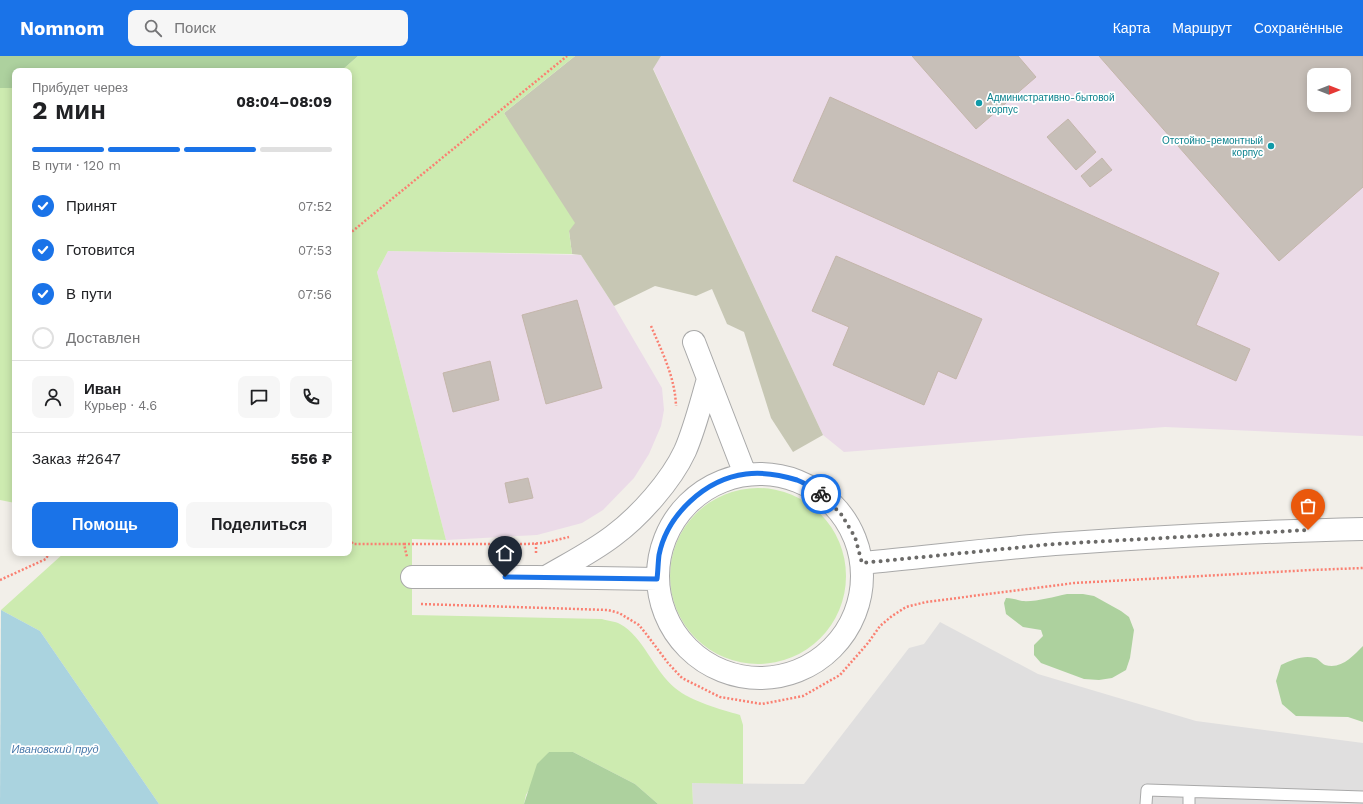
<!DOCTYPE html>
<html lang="ru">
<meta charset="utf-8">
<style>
:root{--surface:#fff;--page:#f6f6f6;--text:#202124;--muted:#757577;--line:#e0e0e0;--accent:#1a73e8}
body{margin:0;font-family:"Work Sans",sans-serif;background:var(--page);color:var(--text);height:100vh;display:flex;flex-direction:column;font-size:15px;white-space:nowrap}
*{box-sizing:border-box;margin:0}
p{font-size:13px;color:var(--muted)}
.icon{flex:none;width:22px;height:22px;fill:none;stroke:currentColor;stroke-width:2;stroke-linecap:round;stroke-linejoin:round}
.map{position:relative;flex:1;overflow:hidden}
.drawer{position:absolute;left:12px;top:12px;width:340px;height:488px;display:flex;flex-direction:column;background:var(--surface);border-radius:8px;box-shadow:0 2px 10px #0003}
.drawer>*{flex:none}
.needle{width:26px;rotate:90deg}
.tools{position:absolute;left:1307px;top:12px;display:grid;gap:8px}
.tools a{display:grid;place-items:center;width:44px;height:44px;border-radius:8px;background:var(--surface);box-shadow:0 2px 10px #0003;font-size:20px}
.pin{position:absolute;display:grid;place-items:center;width:34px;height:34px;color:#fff;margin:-41px -17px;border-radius:50% 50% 50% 0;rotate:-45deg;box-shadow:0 0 4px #0007}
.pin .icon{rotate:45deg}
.courier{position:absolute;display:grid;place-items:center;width:40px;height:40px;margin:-20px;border:3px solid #1a73e8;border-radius:50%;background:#fff;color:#222;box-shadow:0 1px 5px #0007}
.head em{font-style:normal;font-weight:700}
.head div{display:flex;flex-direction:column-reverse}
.head{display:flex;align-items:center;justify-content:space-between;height:68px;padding:0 20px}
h1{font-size:26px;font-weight:700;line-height:30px}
.bar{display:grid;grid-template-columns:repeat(4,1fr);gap:6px 4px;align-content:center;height:48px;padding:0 20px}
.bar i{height:5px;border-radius:3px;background:var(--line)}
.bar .current{background:var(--accent)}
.bar p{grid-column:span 4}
.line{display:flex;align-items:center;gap:10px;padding:0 20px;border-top:1px solid var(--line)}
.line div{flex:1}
.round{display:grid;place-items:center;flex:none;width:42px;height:42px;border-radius:8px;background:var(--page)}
ol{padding:0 20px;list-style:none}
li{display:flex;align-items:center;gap:12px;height:44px}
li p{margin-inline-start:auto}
li .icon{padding:4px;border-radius:50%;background:var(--accent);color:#fff;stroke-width:4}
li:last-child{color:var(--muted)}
li i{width:22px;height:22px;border:2px solid var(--line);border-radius:50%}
.primary-button{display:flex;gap:8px;margin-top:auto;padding:8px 20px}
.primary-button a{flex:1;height:46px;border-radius:8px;background:var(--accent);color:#fff;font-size:16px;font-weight:700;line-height:46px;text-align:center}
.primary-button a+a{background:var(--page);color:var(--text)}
header{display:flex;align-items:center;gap:24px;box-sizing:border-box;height:56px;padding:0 20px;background:var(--accent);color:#fff}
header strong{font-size:19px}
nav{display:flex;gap:22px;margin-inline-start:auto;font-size:14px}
.search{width:280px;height:36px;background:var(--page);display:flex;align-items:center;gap:10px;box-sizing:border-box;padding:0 14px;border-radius:8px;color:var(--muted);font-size:15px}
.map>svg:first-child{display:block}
.residential{fill:#e0dfdf}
.industrial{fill:#ebdbe8;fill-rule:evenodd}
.construction{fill:#c7c7b4}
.grass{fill:#cdebb0}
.forest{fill:#add19e}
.water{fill:#aad3df}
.building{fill:#c7bfb8;stroke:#c4b6ab;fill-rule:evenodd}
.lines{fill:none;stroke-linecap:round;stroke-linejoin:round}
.lane-casing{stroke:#a9a9a9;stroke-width:13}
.street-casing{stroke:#a9a9a9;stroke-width:24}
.path{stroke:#fa8072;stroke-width:2.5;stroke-dasharray:2 2;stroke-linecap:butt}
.lane{stroke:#fff;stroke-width:11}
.street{stroke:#fff;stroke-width:22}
.done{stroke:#6b6a68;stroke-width:4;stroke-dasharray:0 7.2}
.route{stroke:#1a73e8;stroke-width:5}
.culture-dot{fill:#0f9aa8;stroke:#fff;stroke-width:1.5}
.labels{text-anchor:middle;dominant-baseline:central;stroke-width:3.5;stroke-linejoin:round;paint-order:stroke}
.culture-label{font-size:10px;fill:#0d838f;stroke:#fff;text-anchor:start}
.water-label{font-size:11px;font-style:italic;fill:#4a7aab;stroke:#fff}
</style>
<header>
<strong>Nomnom</strong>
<div class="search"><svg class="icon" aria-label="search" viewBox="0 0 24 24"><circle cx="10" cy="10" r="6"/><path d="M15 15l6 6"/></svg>Поиск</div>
<nav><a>Карта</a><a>Маршрут</a><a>Сохранённые</a></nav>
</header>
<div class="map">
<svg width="1363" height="748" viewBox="0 0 1363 748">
<rect width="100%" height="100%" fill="#f2efe9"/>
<path class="residential" d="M940 566 1038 618 1196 665 1363 687V748H693L692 727 804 728 909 592 924 588Z"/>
<path class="industrial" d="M661 0H1363V380L1165 371 844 396 823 379 653 12ZM1314 19H1344V49H1314Z
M388 195 581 199 614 250 662 332 664 354 661 370 649 398 634 422 603 454 582 467 537 479 446 484 377 216Z"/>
<path class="construction" d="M575 0H661L653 13 823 379 793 396 771 362 744 276 727 268 712 233 696 240 655 230 614 250 581 199 572 198 569 175 504 57Z"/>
<path class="grass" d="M358 0H575L504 57 575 167 569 175 572 198 388 195 377 216 446 484 412 483V559L602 563C608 565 615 565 620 568 643 580 654 615 675 632 692 646 720 653 740 659L743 669V728L692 727 693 748H658L635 728 573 696H549L526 739 524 748H159L40 575 1 554 64 497H349V15H341Z
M0 32H15V447L0 444Z
M670 520a88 88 0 1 1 176 0a88 88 0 1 1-176 0Z"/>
<path class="forest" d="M0 0H358L341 15H15V32H0Z
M1067 538H1083L1094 540 1121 555 1129 561 1134 574 1130 602 1126 614 1112 622 1099 624 1084 623 1041 607 1034 599V589L1043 580 1041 574 1023 571 1006 558 1004 547 1006 542C1013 542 1016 544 1022 545 1036 546 1053 541 1067 538Z
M1363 590V666L1348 661 1296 660 1282 648 1276 625 1281 609C1292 604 1303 599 1315 602 1319 603 1321 607 1325 609 1341 614 1353 600 1363 590Z
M549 696H573L635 728 658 748H524L537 708Z"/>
<path class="water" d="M1 554 40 575 159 748H0Z"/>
<path class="building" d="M912 0H1018L1036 21 976 73Z
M1099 0H1363V131L1279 205ZM1314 19H1344V49H1314Z
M830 41 1219 217 1196 269 1250 293 1236 325 793 125Z
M1068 63 1096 96 1076 114 1047 81Z
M1102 102 1112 114 1090 131 1081 120Z
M836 200 982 263 956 323 938 315 924 349 833 309 849 271 812 255Z
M577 244 602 332 546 348 522 259Z
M490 305 499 344 453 356 443 317Z
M528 422 533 442 509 447 505 427Z"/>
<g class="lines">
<defs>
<path id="lane" d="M1146 748 1147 734 1363 741
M1189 748V736"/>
<path id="street" d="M694 286 745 418
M658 520a102 102 0 1 1 204 0a102 102 0 1 1-204 0Z
M862 507C926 501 990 493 1055 488 1157 481 1260 475 1363 473
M412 521H536L657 523
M546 521C568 508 592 496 613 480 640 460 671 425 685 395 695 372 701 347 708 323"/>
</defs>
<use href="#lane" class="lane-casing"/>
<use href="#street" class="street-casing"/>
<path class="path" d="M349 178 567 0
M651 270C662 296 675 321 676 350
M349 483 353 488H404L407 501
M536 487V499
M404 488H526L544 487 569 481
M0 524 46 503 49 497
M421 548 608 554 619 557 639 569 647 579 668 607 682 622 720 641 762 648 803 640 840 619 868 587 880 570 892 560 906 551 926 546 1074 527 1311 514 1363 512"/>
<use href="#lane" class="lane"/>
<use href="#street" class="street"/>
</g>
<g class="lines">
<path class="done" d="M821 438 841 458 855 481 862 507 1054 488 1308 474"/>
<path class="route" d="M505 521 657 523C658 515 658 507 659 499 667 459 705 423 746 418 763 416 781 419 797 424 805 427 814 433 821 438"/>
</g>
<g class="culture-dot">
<circle cx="979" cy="47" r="4"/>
<circle cx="1271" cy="90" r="4"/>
</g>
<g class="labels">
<g class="culture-label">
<text x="987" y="41">Административно-бытовой<tspan x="987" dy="12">корпус</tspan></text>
<text x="1263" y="84" text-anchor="end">Отстойно-ремонтный<tspan x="1263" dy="12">корпус</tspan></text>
</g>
<g class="water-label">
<text x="55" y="693">Ивановский пруд</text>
</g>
</g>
</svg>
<div class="tools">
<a><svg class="needle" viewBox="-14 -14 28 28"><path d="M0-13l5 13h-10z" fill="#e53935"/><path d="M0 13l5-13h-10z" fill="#757577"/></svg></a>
</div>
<div class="pin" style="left:1308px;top:474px;background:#ea580c"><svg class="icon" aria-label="bag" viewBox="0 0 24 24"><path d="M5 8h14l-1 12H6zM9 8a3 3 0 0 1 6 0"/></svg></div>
<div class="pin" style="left:505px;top:521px;background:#1f2937"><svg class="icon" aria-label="home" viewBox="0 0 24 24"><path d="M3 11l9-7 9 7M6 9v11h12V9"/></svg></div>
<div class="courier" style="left:821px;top:438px"><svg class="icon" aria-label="bike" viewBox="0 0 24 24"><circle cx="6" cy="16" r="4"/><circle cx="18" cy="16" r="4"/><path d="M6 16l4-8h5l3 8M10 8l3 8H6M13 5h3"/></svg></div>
<section class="drawer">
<div class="head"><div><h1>2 мин</h1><p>Прибудет через</p></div><em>08:04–08:09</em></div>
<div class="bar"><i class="current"></i><i class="current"></i><i class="current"></i><i></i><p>В пути · 120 m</p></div>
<ol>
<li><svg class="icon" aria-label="check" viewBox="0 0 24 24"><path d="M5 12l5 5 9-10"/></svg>Принят<p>07:52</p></li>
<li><svg class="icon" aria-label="check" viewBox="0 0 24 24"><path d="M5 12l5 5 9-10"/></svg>Готовится<p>07:53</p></li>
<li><svg class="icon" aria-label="check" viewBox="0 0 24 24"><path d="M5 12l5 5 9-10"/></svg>В пути<p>07:56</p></li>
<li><i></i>Доставлен</li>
</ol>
<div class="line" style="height:72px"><a class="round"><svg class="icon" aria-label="person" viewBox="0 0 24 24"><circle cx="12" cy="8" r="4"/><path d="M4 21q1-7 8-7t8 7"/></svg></a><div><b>Иван</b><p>Курьер · 4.6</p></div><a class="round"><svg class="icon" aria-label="chat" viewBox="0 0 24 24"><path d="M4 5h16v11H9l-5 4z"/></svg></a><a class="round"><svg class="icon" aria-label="phone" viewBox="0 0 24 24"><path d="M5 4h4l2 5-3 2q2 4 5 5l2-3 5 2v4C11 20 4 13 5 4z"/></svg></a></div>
<div class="line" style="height:52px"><div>Заказ #2647</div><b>556 ₽</b></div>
<div class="primary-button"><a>Помощь</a><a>Поделиться</a></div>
</section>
</div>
